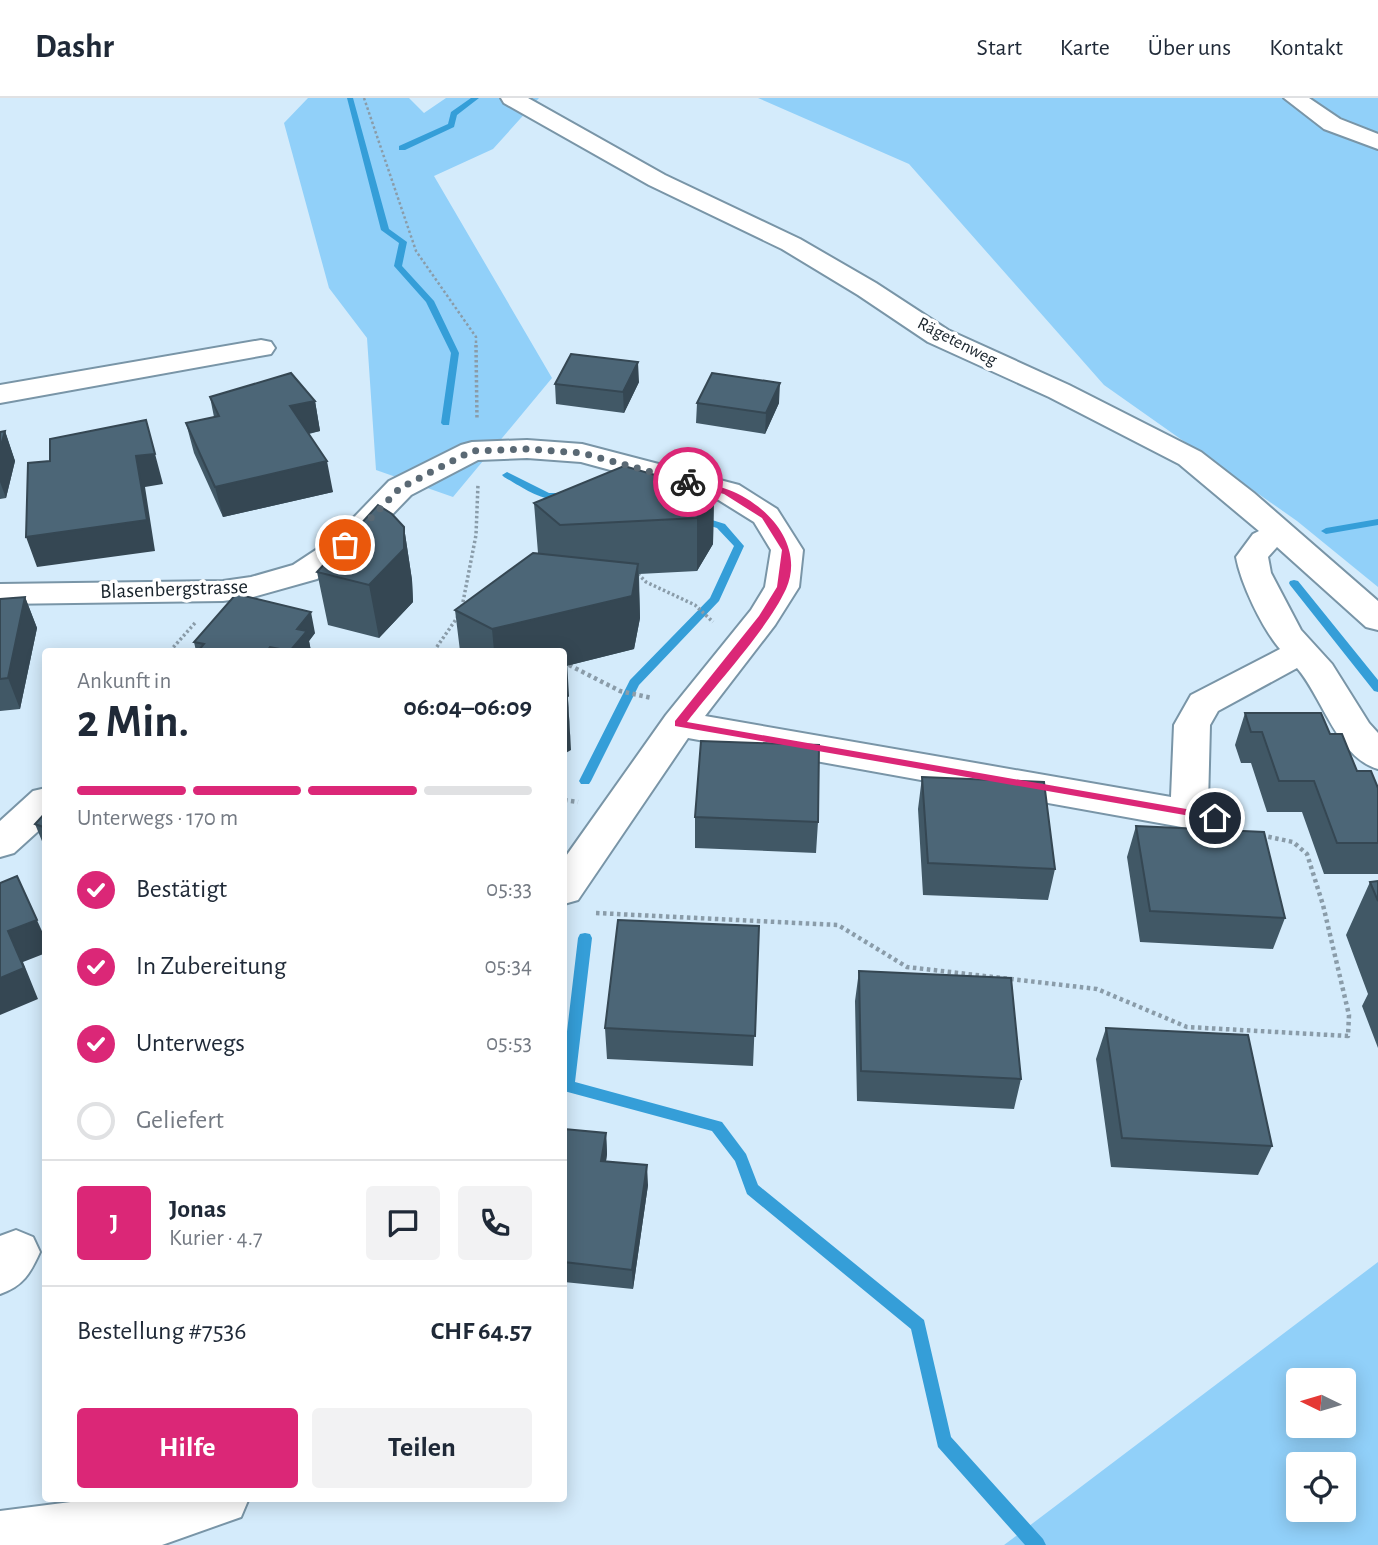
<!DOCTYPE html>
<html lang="de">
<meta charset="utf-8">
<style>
:root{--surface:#fff;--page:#f2f2f3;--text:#1f2937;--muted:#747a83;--line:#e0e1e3;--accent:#db2777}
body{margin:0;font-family:"Alegreya Sans",sans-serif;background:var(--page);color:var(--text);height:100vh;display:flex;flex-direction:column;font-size:26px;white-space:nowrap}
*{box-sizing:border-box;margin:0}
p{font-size:23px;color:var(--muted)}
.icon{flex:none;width:38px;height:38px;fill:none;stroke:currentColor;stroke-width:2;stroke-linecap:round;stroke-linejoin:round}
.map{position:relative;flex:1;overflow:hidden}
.details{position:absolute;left:42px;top:550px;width:525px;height:854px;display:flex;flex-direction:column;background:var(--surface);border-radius:7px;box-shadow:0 4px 18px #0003}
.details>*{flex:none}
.needle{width:46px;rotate:275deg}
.tools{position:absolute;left:1286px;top:1270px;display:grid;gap:14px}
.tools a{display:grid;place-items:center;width:70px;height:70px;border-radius:7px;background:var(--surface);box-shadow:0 4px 18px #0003;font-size:35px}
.pin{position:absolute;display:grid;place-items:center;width:60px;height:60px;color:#fff;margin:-30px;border:4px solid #fff;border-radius:50%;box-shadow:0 2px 7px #0007}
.courier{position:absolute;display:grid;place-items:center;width:70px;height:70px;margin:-35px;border:5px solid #db2777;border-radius:50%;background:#fff;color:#222;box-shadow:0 2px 9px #0007}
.summary em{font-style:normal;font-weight:600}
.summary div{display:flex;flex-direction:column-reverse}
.summary{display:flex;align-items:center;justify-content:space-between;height:119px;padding:0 35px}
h1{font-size:46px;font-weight:600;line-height:52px}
.bar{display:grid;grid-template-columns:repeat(4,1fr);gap:10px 7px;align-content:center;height:84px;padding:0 35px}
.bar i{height:9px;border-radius:5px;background:var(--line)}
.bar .selected{background:var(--accent)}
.bar p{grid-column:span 4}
.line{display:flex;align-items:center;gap:18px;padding:0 35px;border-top:2px solid var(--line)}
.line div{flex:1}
.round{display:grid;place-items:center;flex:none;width:74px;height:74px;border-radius:7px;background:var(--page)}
ol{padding:0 35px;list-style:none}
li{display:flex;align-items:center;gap:21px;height:77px}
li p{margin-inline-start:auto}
li .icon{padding:7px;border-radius:50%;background:var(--accent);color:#fff;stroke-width:4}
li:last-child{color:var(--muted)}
li i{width:38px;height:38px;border:4px solid var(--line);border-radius:50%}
.primary-button{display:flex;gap:14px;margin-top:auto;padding:14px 35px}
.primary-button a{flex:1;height:80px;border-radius:7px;background:var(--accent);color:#fff;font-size:28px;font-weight:600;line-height:80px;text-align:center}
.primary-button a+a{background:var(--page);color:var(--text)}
header{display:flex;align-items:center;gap:42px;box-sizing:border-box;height:98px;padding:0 35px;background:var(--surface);border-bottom:2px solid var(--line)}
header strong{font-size:33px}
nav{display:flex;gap:38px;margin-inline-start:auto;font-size:24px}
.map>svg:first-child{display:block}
.green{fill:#91d0f9;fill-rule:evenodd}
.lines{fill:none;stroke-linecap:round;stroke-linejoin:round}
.stream{fill:#359ed8;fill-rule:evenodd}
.minor-casing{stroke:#7995a7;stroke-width:4}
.path-far2{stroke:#8a9ca9;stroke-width:2.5;stroke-dasharray:2.5 2.5;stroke-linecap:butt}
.path-far1{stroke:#8a9ca9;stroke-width:3.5;stroke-dasharray:2.5 2.5;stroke-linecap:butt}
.path{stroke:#8a9ca9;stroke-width:4.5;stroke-dasharray:3.5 3.5;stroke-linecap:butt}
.minor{fill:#fff;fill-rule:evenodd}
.wall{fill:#415866}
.shaded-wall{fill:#354753}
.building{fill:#4c6677;stroke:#354753;stroke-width:2}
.route{fill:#db2777}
.done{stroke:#5a6974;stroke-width:7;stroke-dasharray:0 12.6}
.labels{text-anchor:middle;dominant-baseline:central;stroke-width:7;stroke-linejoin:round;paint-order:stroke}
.far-street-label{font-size:18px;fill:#18232b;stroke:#fff}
.street-label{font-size:21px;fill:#18232b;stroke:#fff}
</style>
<header>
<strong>Dashr</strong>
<nav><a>Start</a><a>Karte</a><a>Über uns</a><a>Kontakt</a></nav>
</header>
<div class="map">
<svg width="1378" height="1447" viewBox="0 0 1378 1447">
<rect width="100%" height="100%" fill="#d4ebfb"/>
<path class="green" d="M308 0H409L424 15 446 0H539L493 51 434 78 552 280 453 399 376 372 367 240 329 190 284 25Z
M758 0H1378V489L1297 423 1104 287 909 66Z
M1378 1164V1447H1004ZM1298 1283H1344V1328H1298ZM1298 1367H1344V1412H1298Z"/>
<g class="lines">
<path class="stream" d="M347 0H353L389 131 407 144 402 168 434 203 459 255 449 327H443L441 325 451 255 426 204 394 168 399 145 381 132Z
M471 0H479L457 17 454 29 405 52H399V48L448 26 451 14Z
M507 374 549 395H565L570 398C550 410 522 389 504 379L502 377Z
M699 418 725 426 744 448 719 503 639 587 591 683 589 686H581L579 683 630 582 710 500 734 448 717 430 695 423V419Z
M1378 421V427L1326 436 1321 433 1326 430Z
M1294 482 1298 483 1378 582V594L1374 593 1290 487 1289 485 1290 483Z
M585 835 590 836 592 840 575 984 722 1024 746 1056 758 1087 924 1222 951 1339 1043 1441 1046 1447H1025L938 1349 911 1231 747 1096 735 1063 712 1033 564 993V959L578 840 580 836Z"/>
<defs>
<path id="minor" d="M501 0H528L665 77 800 141 876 185 948 232 1069 287 1201 354 1254 395 1378 503V532L1366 529 1277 449 1268 459 1271 475 1301 532 1332 566 1369 625 1378 635V671C1337 659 1323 600 1297 570L1218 613 1210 627 1208 706 1229 711 1234 721 1229 731 1215 735 688 640 578 802 564 806V761L666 617 751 512 765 489 771 452 754 424 717 401 581 364 527 360 478 362 411 397 356 454 317 481 253 499 223 503 0 506V486L223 483 251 479 293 467 334 440 389 383 461 347 472 344 527 342 582 346 739 387 777 411 803 452 799 489 775 527 705 618 1171 699 1174 627 1191 597 1280 551C1262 530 1241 486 1236 459L1253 436 1259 433 1179 366 1049 299 928 244 858 197 782 151 649 87 504 5Z
M1284 0H1309L1340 21 1378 36V51L1324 31Z
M261 242 271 244 275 250 271 256 0 305V287Z
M46 690V726L14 755 0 759V723L33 693Z
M16 1132 33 1139 40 1154C30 1176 23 1188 0 1196V1138Z
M102 1400H249L241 1419 162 1447H0V1413Z"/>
</defs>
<use href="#minor" class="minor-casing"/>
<path class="path-far2" d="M364 0 416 153 476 239V249"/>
<path class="path-far1" d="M476 247 477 322
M638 476 646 484 695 507 713 524
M462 509 476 437 478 386
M170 553 195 525
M434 553 459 517"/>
<path class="path" d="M569 567 620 593 652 600
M564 702 578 704
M596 815 838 827 907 869 1097 891 1187 929 1348 938 1349 917 1323 807 1307 756 1293 744 1260 737"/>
<use href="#minor" class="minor"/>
</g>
<path class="wall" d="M639 284 624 315 556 306 555 286Z
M210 299 315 303 320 333 309 336 333 394 223 419 194 355 186 325 214 319Z
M697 305H779L765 336 696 325Z
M5 333 15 363 6 400 0 401V334Z
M714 394 713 446 697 473 639 476 640 520 634 551 566 568 571 652 564 553H460L455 512 538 455 534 405Z
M404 429 412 482 413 504 379 540 328 527 317 474Z
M25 499 37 530 20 611 0 613V501Z
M315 535 309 543 311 553H196L194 544Z
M1245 615 1330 636 1357 673 1378 690V776H1324L1302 714H1267L1251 665H1241L1235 647Z
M922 679 1055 771 1048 802 923 797 918 711Z
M46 714V753L35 726Z
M695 719 818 724 816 755 695 750Z
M1136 728 1285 820 1273 851 1140 844 1127 759Z
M1378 783V950L1362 908 1368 896 1346 837 1370 784Z
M759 828 753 968 607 961 605 930Z
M859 873 1021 981 1014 1011 857 1003 855 903Z
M1106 930 1272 1048 1258 1077 1111 1069 1096 961Z
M564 1031 606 1035 607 1056 606 1063 648 1087 633 1191 564 1184Z"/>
<path class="shaded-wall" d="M638 264 639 284 624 315 623 294Z
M780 285 779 305 765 336 766 315Z
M315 303 320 333 296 338 290 308Z
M146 322 163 386 145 389 155 453 37 469 26 439Z
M5 333 15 363 6 400 0 384V351Z
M327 363 333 394 223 419 215 389Z
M714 394 713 446 697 473V420Z
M404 429 412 482 413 504 379 540 369 487Z
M638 466 640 520 634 551 566 568 571 652 564 656V553H494L492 531Z
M25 499 37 530 20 611 8 580Z
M311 514 315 535 309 543 311 553H290L297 531Z
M17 778 46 842V855L23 864 38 901 0 917V880Z
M606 1035 607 1056 603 1083 601 1063Z
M647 1067 648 1087 633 1191 632 1172Z"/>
<path class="building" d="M571 256 638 264 623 294 555 286Z
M291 275 315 303 290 308 327 363 215 389 186 325 219 318 210 299Z
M712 275 780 285 766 315 697 305Z
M146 322 155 356 136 358 147 422 26 439 28 365 50 363V341Z
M5 333 0 351V334Z
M624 368 714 394 697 420 560 427 534 405Z
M378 407 392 416 404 429V451L369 487 317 474Z
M533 455 638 466 632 498 492 531 455 512Z
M236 496 311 514 297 531 307 533 290 553 270 549 267 553H198L204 546 194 544Z
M25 499 8 580 0 581V501Z
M564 563H566L568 598 564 600Z
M1245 615H1321L1330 636H1342L1357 673H1371L1378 690V745H1337L1314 683H1279L1262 634H1251Z
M701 643 819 647 818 724 695 719Z
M922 679 1044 684 1055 771 928 765Z
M46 714V730L35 726Z
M1136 728 1264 734 1285 820 1150 813Z
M17 778 37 822 8 833 24 870 0 880V785Z
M1378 783V803L1370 784Z
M618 822 759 828 755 938 605 930Z
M859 873 1011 880 1021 981 861 973Z
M1106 930 1248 937 1272 1048 1122 1040Z
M564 1031 606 1035 601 1063 647 1067 632 1172 564 1164Z"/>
<path class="route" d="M688 381C702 385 716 387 729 392 768 407 805 448 786 491 767 532 716 586 687 624L1215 716 1219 718V723L675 628V623L759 518 777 489 782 452 762 420 724 396 685 386V382Z"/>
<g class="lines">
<path class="done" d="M345 447 400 390 472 353 527 351 582 355 688 384"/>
</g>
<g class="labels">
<g class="far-street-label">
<text transform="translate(957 244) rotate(27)">Rägetenweg</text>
</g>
<g class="street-label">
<text transform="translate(174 491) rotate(-2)">Blasenbergstrasse</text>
</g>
</g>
</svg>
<div class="tools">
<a><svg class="needle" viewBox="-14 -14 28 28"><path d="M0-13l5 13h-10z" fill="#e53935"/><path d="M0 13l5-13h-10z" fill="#747a83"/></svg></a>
<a><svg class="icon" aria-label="locate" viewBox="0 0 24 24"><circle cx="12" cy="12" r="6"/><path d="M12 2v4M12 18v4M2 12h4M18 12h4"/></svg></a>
</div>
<div class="pin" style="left:345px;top:447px;background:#ea580c"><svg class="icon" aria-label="bag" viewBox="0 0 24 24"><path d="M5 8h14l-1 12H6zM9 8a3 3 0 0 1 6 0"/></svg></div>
<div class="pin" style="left:1215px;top:720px;background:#1f2937"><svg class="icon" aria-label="home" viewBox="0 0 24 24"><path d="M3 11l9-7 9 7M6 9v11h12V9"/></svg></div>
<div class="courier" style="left:688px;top:384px"><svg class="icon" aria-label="bike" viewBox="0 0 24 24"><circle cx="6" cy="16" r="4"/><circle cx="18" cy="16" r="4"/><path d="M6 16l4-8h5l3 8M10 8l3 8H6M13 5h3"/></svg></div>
<section class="details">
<div class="summary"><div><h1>2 Min.</h1><p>Ankunft in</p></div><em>06:04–06:09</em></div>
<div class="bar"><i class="selected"></i><i class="selected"></i><i class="selected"></i><i></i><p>Unterwegs · 170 m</p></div>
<ol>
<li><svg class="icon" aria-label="check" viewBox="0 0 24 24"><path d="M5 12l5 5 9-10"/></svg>Bestätigt<p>05:33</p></li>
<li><svg class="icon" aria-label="check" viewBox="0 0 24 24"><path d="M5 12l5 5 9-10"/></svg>In Zubereitung<p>05:34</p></li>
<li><svg class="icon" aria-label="check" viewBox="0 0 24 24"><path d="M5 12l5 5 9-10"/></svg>Unterwegs<p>05:53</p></li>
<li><i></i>Geliefert</li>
</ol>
<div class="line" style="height:126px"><b class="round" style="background:var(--accent);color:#fff">J</b><div><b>Jonas</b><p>Kurier · 4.7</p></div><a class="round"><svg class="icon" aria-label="chat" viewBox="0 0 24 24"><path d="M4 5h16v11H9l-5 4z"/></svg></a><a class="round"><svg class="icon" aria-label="phone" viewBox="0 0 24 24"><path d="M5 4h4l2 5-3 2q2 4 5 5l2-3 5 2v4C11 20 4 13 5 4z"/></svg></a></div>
<div class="line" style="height:91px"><div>Bestellung #7536</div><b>CHF 64.57</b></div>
<div class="primary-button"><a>Hilfe</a><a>Teilen</a></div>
</section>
</div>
